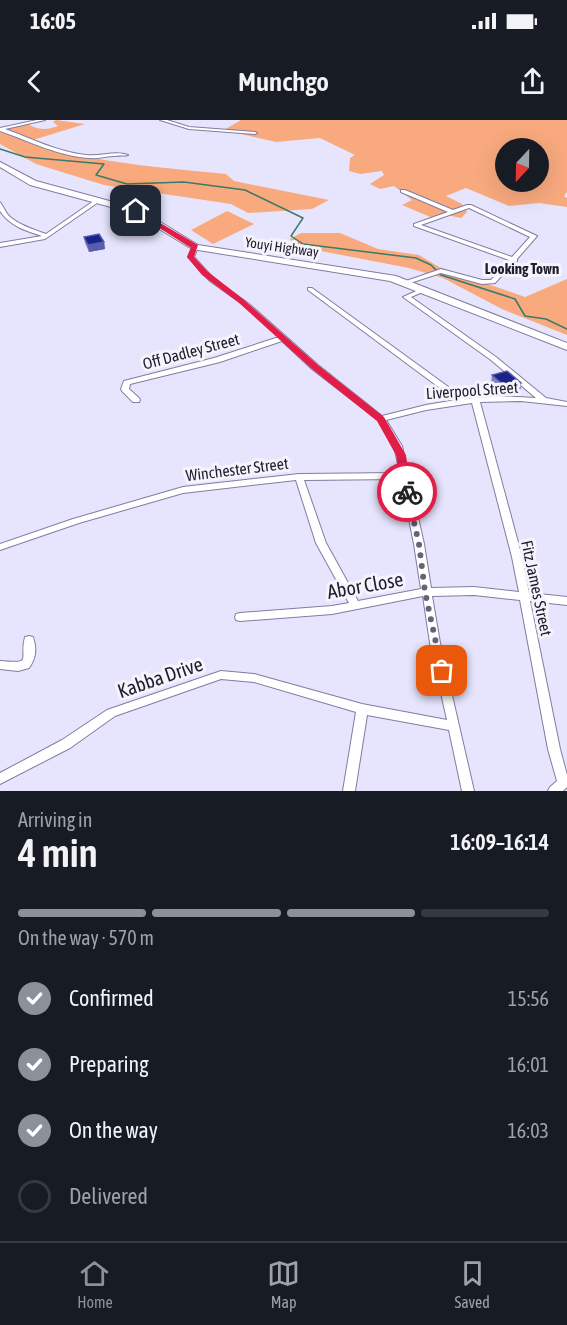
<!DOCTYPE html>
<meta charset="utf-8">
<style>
:root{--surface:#171b24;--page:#242831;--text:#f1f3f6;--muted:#9ea1a6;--line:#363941;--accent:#8c9099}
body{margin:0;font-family:"Asap Condensed",sans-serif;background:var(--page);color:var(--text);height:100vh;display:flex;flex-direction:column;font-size:22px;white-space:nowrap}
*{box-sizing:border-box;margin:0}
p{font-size:20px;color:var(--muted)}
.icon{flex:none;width:33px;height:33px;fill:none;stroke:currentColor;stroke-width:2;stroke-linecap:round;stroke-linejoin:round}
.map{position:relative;height:671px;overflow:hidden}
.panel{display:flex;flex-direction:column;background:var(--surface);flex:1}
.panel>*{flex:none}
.needle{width:39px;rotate:202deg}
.fabs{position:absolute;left:495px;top:18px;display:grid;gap:12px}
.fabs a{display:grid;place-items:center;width:54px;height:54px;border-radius:50%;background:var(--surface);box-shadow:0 6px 24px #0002;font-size:30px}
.pin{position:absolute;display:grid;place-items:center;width:51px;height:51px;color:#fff;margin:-26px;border-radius:12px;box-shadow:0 3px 9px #0006}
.courier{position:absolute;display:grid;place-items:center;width:60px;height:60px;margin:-30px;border:4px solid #e11d48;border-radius:50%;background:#fff;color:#222;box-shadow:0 2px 8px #0007}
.summary em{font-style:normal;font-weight:600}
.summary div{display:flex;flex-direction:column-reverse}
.summary{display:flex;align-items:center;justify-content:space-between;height:102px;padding:0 18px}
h1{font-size:39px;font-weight:600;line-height:45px}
.bar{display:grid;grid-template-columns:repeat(4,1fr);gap:9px 6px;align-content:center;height:72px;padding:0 18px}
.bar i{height:8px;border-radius:4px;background:var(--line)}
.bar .on{background:var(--accent)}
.bar p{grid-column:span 4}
ol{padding:0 18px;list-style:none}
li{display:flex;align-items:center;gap:18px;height:66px}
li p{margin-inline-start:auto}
li .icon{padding:6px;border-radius:50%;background:var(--accent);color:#fff;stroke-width:4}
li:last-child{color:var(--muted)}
li i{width:33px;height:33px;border:3px solid var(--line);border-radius:50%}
.status{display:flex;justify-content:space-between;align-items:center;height:42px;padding:0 30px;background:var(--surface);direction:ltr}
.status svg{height:16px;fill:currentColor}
header{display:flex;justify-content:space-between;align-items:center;height:78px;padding:0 18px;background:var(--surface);font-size:27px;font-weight:600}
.dock{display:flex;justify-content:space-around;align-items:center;height:84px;border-top:2px solid var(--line);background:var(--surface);font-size:16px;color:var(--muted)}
.dock a{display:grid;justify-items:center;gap:3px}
.dock .on{color:var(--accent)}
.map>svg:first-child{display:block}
.green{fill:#f8a97e;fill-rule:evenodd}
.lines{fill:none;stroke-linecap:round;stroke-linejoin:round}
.stream{stroke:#3a7a6a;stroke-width:1.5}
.minor-casing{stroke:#807ca2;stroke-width:2}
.primary-casing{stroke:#807ca2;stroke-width:2}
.minor{fill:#fff;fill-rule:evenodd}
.primary{fill:#fff;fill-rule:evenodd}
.wall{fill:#8084c3}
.shaded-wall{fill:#575dab}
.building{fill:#192388;stroke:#575dab;stroke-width:1.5}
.route{fill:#e11d48}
.done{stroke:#656376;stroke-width:6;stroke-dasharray:0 10.8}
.labels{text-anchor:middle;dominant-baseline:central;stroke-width:6;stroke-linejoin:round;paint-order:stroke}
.far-street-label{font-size:14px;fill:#1f1d2c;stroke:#f5f4fd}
.far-neighbourhood-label{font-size:15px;font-weight:bold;fill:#1f1d2c;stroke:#f5f4fd}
.street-label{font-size:16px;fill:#1f1d2c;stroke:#f5f4fd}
.near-street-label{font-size:20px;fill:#1f1d2c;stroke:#f5f4fd}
</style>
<div class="status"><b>16:05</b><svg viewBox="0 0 49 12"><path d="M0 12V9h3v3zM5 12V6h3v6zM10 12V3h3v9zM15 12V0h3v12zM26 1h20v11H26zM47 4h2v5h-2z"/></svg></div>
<header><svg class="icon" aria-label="back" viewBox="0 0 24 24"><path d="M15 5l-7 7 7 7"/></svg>Munchgo<svg class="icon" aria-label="share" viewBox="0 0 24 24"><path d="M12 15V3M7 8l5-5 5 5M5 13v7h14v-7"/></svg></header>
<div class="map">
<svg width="567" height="671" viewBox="0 0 567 671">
<rect width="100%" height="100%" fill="#e7e5fe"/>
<path class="green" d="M56 0 85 4 33 20 3 9 34 3 29 5C40 10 47 10 58 6L53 2Z
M241 0H567V72L564 76 567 78V87L539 83 509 86 466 68 446 76 462 84 467 92 461 98 447 95 435 99 402 85 412 80 394 66 380 69 370 64 384 55 382 51 360 54 349 51 350 38 355 35 320 18 276 22 224 10ZM506 28H538V62H506Z
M0 10C71 42 149 46 226 54L234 61 329 80 312 89 248 93 231 84 104 65 36 44 0 24Z
M227 91 254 104 213 124 191 110Z
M301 113H340L378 129 419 135 439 147 525 177 567 159V215L502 189 443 158 409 148 295 126 290 119Z"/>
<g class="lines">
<path class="stream" d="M0 29 25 37 104 44 96 55 127 64 184 62 245 70 303 98 291 116 303 124 416 138 431 145 441 155 515 179 525 196 546 199 567 209"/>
<defs>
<path id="minor" d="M37 0H45L5 9C32 19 58 32 86 35 101 37 115 30 128 35 124 36 120 35 115 36 107 36 99 39 91 38 60 37 29 21 0 11V8Z
M160 0H167L189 7 255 12 257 13 255 14 189 9Z
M401 70H405L453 90 467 85H471L537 116 517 139V141L514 142 495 163 482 164 441 153 410 163H406V161L441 149 482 160H491L509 140 414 106V104L448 92 401 72ZM469 88 530 117 512 137 421 105Z
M98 78 100 79V81L45 119 0 127V123L42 116C26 111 10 106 0 91V82C3 86 5 91 8 95 18 105 33 109 46 114Z
M195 125 198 127 194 137 214 159 249 184 318 245 382 296 426 285 456 280 308 170V168H312L465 279 497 276 536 278 491 240 403 177 423 168H427V170L411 177 496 237 546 278 567 282V286L521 281 480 282 522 437 529 473 567 477V485L530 481 560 629 567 655V667L563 671H548L550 667 557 661 548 629 520 480 474 475 432 476 440 523 474 671H462L449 610 367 595 355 671H343L356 592 254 562 221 559 115 596 70 628 0 664V653L62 620 107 590 221 551 254 554 362 584 447 600 430 523 423 476 332 494 240 501 236 500 235 497 236 494 240 493 332 486 349 483 316 423 296 360 183 373 79 403 0 430V424L73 399 183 367 299 354 400 353 394 326 378 300 312 249 282 221 220 242 130 264 129 269 139 278 140 280 139 282H133L122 271 121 269 124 261 214 238 279 217 245 186 210 161 189 138 188 137 192 127ZM472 283 512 437 519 472 474 467 431 468 424 424 402 326 386 300 426 290ZM401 359 414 424 421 469 358 481 326 423 304 360Z
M29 516 33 517C37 529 36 538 29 548L18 551 0 549V541C34 544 19 540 25 517Z"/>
<path id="primary" d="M0 42 36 61 139 89 198 125 396 156 567 223V230L390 161 192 129 133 93 30 65 0 47Z"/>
</defs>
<use href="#minor" class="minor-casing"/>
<use href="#primary" class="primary-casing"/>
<use href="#minor" class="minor"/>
<use href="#primary" class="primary"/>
</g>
<path class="wall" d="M84 117 104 122 105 129 89 132 85 123Z
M492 255 521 263 520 271 505 274 491 262Z"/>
<path class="shaded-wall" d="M104 122 105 129 89 132 88 125Z
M521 263 520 271 505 274 506 267Z"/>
<path class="building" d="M99 114 104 122 88 125 84 117Z
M507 251 521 263 506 267 492 255Z"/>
<path class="route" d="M134 90H138L198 125 194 137 207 151 243 179 318 245 384 297 406 335 411 374 402 372 396 335 377 301 312 249 238 182 202 155 187 137 191 128 134 92Z"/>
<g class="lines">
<path class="done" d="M407 372 419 424 425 472 442 551"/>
</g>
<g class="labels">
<g class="far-street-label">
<text transform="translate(282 127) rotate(8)">Youyi Highway</text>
</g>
<g class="far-neighbourhood-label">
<text x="522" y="148">Looking Town</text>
</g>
<g class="street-label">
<text transform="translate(191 231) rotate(-15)">Off Dadley Street</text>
<text transform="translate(472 270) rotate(-4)">Liverpool Street</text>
<text transform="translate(237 349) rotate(-7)">Winchester Street</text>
<text transform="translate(537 468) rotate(78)">Fitz James Street</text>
</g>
<g class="near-street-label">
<text transform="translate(365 465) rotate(-10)">Abor Close</text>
<text transform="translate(160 557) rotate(-19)">Kabba Drive</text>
</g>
</g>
</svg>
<div class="fabs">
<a><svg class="needle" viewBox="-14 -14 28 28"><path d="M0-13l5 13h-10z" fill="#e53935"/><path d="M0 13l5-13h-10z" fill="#9ea1a6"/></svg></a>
</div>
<div class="pin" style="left:442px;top:551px;background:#ea580c"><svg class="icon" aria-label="bag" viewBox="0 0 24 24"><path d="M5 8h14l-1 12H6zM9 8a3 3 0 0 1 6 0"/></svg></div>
<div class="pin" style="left:136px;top:91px;background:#1f2937"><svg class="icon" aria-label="home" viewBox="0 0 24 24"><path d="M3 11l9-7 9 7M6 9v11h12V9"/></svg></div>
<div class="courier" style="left:407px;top:372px"><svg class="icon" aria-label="bike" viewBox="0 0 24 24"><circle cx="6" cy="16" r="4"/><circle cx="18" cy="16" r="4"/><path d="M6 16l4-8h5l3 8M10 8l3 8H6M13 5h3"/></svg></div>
</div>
<section class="panel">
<div class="summary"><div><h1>4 min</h1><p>Arriving in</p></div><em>16:09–16:14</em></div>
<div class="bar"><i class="on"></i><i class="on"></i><i class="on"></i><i></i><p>On the way · 570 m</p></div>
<ol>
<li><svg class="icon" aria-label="check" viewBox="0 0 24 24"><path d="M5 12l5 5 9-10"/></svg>Confirmed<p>15:56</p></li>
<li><svg class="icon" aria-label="check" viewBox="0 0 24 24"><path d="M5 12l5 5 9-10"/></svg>Preparing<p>16:01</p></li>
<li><svg class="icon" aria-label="check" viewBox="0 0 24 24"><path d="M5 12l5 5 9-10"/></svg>On the way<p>16:03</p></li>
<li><i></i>Delivered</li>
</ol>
</section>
<nav class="dock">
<a class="on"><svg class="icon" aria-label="home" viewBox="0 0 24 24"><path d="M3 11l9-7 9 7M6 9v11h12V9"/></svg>Home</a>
<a><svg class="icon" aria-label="map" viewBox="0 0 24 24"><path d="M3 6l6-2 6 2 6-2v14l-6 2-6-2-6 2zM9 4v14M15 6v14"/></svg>Map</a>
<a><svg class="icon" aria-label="saved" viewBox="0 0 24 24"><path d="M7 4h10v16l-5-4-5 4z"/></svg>Saved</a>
</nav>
